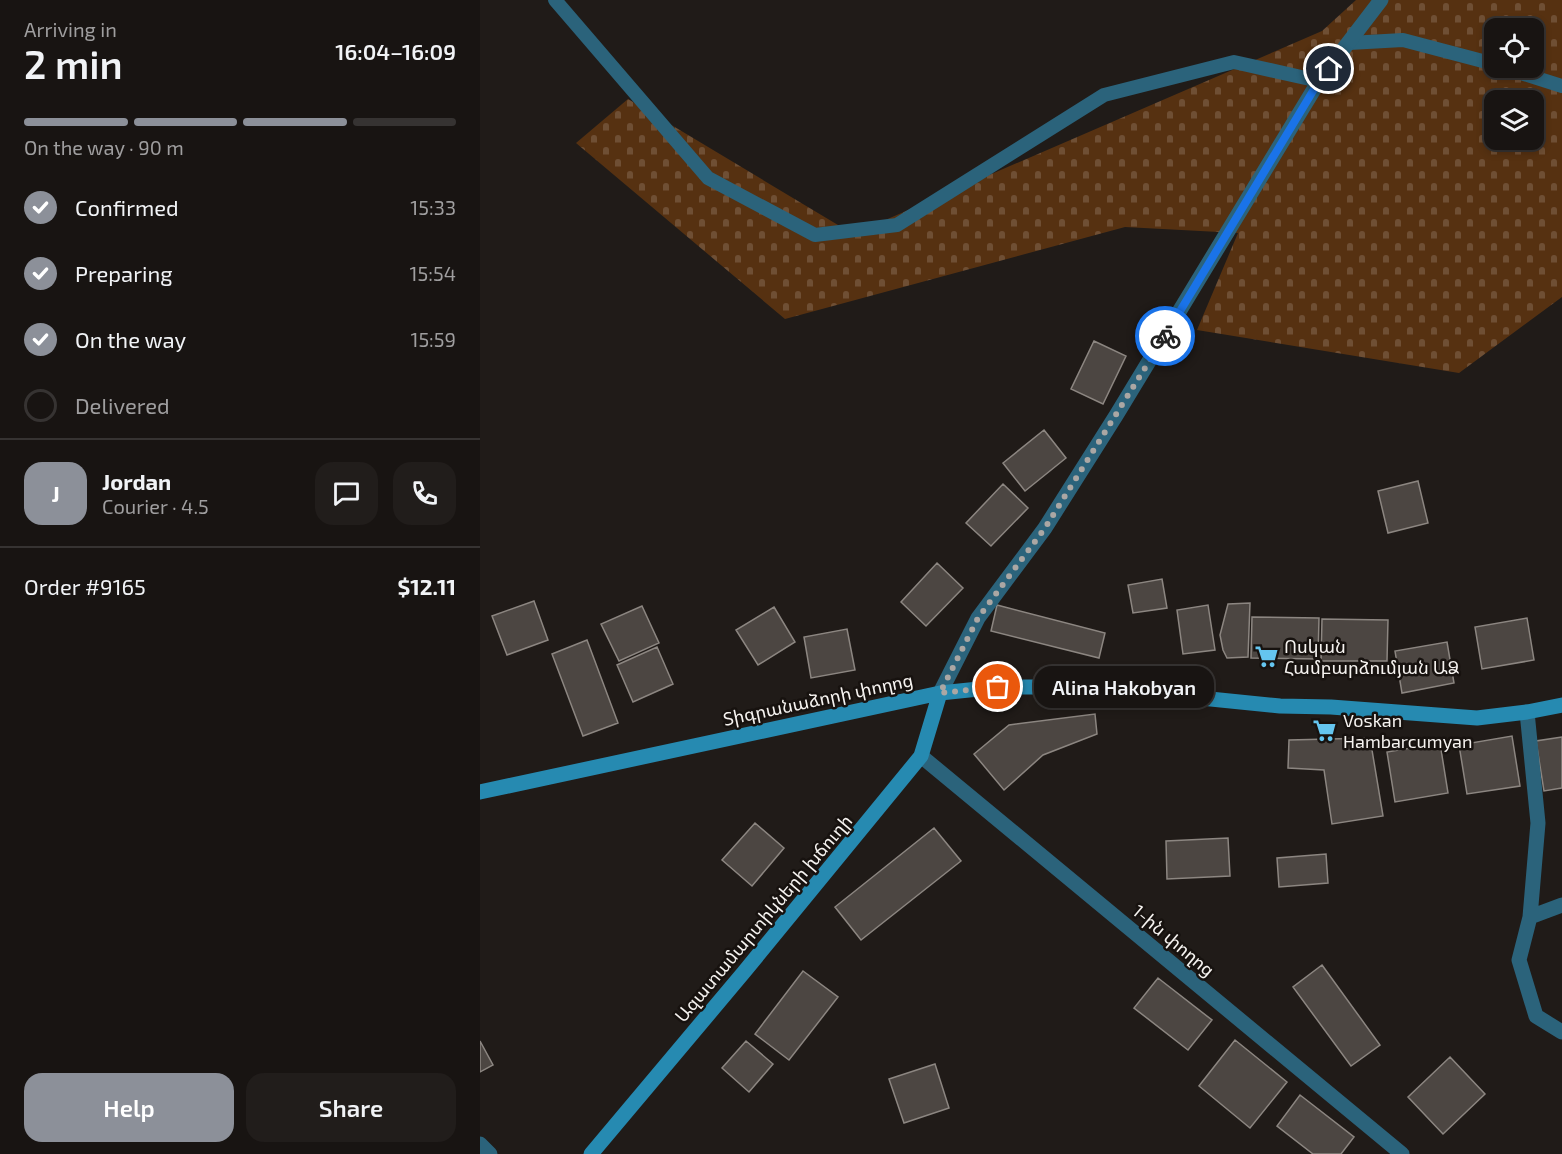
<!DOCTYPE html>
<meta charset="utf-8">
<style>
:root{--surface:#181412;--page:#211d1b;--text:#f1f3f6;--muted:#9f9e9f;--line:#363332;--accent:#8c9099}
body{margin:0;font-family:"Exo 2","Noto Sans Armenian",sans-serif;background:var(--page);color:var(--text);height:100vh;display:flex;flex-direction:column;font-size:22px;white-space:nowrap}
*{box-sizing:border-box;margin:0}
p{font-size:20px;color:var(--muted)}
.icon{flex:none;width:33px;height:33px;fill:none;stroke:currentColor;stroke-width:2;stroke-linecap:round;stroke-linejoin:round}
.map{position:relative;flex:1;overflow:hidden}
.sheet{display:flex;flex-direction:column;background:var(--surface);width:480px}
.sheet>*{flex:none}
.controls{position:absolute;left:1004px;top:18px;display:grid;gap:12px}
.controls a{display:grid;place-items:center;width:60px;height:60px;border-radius:12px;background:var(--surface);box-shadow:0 3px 9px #0003,0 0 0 2px var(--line);font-size:30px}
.pin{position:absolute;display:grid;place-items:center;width:51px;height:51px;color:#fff;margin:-26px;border:3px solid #fff;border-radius:50%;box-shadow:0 2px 6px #0007}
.courier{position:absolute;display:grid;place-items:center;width:60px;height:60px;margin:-30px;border:4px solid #1a73e8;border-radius:50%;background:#fff;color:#222;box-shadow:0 2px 8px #0007}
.bubble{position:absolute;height:42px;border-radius:18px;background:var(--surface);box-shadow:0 3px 9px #0003,0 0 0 2px var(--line);font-size:20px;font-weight:600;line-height:42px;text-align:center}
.summary em{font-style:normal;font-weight:600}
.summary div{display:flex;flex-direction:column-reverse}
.summary{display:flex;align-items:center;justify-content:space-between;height:102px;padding:0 24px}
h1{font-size:39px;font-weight:600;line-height:45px}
.bar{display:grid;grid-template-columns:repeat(4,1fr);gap:9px 6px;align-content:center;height:72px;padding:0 24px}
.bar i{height:8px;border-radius:4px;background:var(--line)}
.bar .current{background:var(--accent)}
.bar p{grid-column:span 4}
.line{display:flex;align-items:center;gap:15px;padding:0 24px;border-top:2px solid var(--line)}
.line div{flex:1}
.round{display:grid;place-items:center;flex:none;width:63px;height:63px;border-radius:18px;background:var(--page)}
ol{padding:0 24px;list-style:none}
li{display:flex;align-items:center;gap:18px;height:66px}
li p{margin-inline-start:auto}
li .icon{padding:6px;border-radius:50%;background:var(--accent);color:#fff;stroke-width:4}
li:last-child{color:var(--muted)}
li i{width:33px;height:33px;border:3px solid var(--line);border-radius:50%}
.cta{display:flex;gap:12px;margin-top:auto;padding:12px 24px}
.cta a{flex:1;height:69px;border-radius:18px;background:var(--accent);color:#fff;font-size:24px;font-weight:600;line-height:69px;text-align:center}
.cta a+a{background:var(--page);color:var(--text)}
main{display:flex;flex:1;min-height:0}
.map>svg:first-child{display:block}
.cemetery{fill:url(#cemetery-stones);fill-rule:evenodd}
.building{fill:#4c4642;stroke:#8c8681;stroke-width:1.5}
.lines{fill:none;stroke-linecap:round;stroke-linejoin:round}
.lane{stroke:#2b637b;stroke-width:14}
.street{stroke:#2b637b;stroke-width:15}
.secondary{stroke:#268ab1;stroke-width:15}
.done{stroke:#aba7a4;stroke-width:6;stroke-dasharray:0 10.8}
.route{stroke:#1a73e8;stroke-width:8}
.labels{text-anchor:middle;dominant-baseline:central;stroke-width:5;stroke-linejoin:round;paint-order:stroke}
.poi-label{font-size:18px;fill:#f6f3f0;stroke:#17120f;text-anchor:start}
.street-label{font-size:18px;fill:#f6f3f0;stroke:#17120f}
</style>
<main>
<section class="sheet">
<div class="summary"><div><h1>2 min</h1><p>Arriving in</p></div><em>16:04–16:09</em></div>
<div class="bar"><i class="current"></i><i class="current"></i><i class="current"></i><i></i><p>On the way · 90 m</p></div>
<ol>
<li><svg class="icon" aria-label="check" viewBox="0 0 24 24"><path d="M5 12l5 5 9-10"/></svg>Confirmed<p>15:33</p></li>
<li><svg class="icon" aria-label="check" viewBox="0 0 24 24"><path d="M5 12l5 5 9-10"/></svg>Preparing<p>15:54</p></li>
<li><svg class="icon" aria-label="check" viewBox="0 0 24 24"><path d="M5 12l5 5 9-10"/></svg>On the way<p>15:59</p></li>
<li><i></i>Delivered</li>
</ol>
<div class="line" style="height:108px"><b class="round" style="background:var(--accent);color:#fff">J</b><div><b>Jordan</b><p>Courier · 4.5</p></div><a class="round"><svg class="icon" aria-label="chat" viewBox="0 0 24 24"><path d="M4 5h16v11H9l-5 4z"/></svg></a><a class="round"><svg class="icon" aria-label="phone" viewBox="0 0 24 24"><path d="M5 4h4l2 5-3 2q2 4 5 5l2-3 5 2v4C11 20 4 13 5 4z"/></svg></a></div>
<div class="line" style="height:78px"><div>Order #9165</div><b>$12.11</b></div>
<div class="cta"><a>Help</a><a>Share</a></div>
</section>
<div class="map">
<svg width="1082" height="1154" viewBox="0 0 1082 1154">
<defs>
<pattern id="cemetery-stones" width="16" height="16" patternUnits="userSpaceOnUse" patternTransform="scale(1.5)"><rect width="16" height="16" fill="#563111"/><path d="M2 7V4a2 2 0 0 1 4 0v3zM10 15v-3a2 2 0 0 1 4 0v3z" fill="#6f4f34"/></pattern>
</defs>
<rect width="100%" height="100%" fill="#201b18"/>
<path class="cemetery" d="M876 0H1082V297L979 373 717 330 758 233 645 227 305 319 96 143 148 99 373 234 842 31ZM1014 28H1053V68H1014ZM1014 100H1053V140H1014Z"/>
<path class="building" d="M614 341 646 356 623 404 591 389Z
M564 430 586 458 545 491 523 463Z
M938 481 948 523 908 533 898 491Z
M523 484 548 508 511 546 486 523Z
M457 563 483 588 446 626 421 602Z
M682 579 687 608 653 613 648 585Z
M54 601 68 640 27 655 12 616Z
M770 603 768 657 747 658 743 650 740 635 748 604Z
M517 605 625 633 619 658 511 631Z
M728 605 735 650 703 654 697 610Z
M162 606 179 643 139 661 121 624Z
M294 607 315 642 278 665 256 630Z
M772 617 839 618 838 659 771 658Z
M1047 618 1054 660 1002 669 995 627Z
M842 619 908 620 907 661H841Z
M367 629 375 670 331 678 324 637Z
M107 640 138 723 103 736 72 654Z
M967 642 974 683 922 693 915 651Z
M177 647 193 684 153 702 137 665Z
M615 714 617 734 563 755 524 790 494 754 529 725Z
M1032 736 1040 786 987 794 979 745Z
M1082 737V788L1064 791 1056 741Z
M890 738 903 816 852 824 844 770 808 768 809 740Z
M960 743 968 793 915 802 907 752Z
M275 823 304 848 272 886 242 860Z
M454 828 481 861 381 940 355 907Z
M748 838 750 876 687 879 686 841Z
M846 854 848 883 799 887 797 858Z
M842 965 900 1045 871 1066 813 987Z
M323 971 358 997 309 1060 275 1034Z
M678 978 732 1020 708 1050 654 1008Z
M755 1040 807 1082 770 1128 719 1086Z
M0 1041 13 1065 0 1072Z
M266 1041 293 1064 269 1092 242 1068Z
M970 1057 1005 1094 963 1134 928 1097Z
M455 1064 469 1108 424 1123 409 1079Z
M820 1095 874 1137 861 1154H833L797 1126Z"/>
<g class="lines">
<path class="lane" d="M75 0 228 178 335 235 417 225 624 95 754 62 839 81
M869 43 923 40 1014 64
M1025 68 1082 86"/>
<path class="street" d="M460 693 498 618 565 528 637 414 839 81 901 0
M1047 712 1058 823 1050 917 1039 960 1056 1016 1082 1032
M441 756 922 1154
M1050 917 1082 905
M0 1144 10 1154"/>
<path class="secondary" d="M0 792 460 693 518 687H612L800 706 851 707 997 718 1047 712 1082 705
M111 1154 264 972 441 756 460 693"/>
</g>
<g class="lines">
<path class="done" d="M518 687 460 693 498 618 565 528 685 336"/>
<path class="route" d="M685 336 839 81 849 69"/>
</g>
<defs>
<symbol id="supermarket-bare" viewBox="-9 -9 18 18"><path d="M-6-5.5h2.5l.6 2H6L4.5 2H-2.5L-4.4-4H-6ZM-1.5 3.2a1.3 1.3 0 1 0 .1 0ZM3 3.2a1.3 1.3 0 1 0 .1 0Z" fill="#65c5ef" stroke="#17120f" stroke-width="2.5" paint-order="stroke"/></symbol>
</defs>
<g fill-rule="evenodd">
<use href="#supermarket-bare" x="770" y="640" width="33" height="33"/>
<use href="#supermarket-bare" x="828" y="714" width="33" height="33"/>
</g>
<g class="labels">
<g class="poi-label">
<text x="804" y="646">Ոսկան<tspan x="804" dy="21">Համբարձումյան ԱՁ</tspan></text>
<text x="863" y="720">Voskan<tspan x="863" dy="21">Hambarcumyan</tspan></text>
</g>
<g class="street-label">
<text transform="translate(338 699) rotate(-12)">Տիգրանաձորի փողոց</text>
<text transform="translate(283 918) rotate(-50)">Ազատամարտիկների խճուղի</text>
<text transform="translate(694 940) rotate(40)">1-ին փողոց</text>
</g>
</g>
</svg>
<div class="controls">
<a><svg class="icon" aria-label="locate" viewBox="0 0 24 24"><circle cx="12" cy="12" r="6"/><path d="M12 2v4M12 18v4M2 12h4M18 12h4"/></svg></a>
<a><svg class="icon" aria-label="layers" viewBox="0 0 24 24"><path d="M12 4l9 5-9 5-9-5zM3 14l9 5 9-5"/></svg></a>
</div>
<div class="pin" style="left:518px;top:687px;background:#ea580c"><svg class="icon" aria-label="bag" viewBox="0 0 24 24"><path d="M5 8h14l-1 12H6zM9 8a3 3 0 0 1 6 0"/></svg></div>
<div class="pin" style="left:849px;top:69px;background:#1f2937"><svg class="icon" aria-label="home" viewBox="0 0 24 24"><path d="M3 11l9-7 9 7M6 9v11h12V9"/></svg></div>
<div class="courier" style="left:685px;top:336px"><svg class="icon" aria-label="bike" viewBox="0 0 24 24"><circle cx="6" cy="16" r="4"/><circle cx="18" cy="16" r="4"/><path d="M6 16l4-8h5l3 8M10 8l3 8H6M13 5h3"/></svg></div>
<div class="bubble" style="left:554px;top:666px;width:180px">Alina Hakobyan</div>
</div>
</main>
